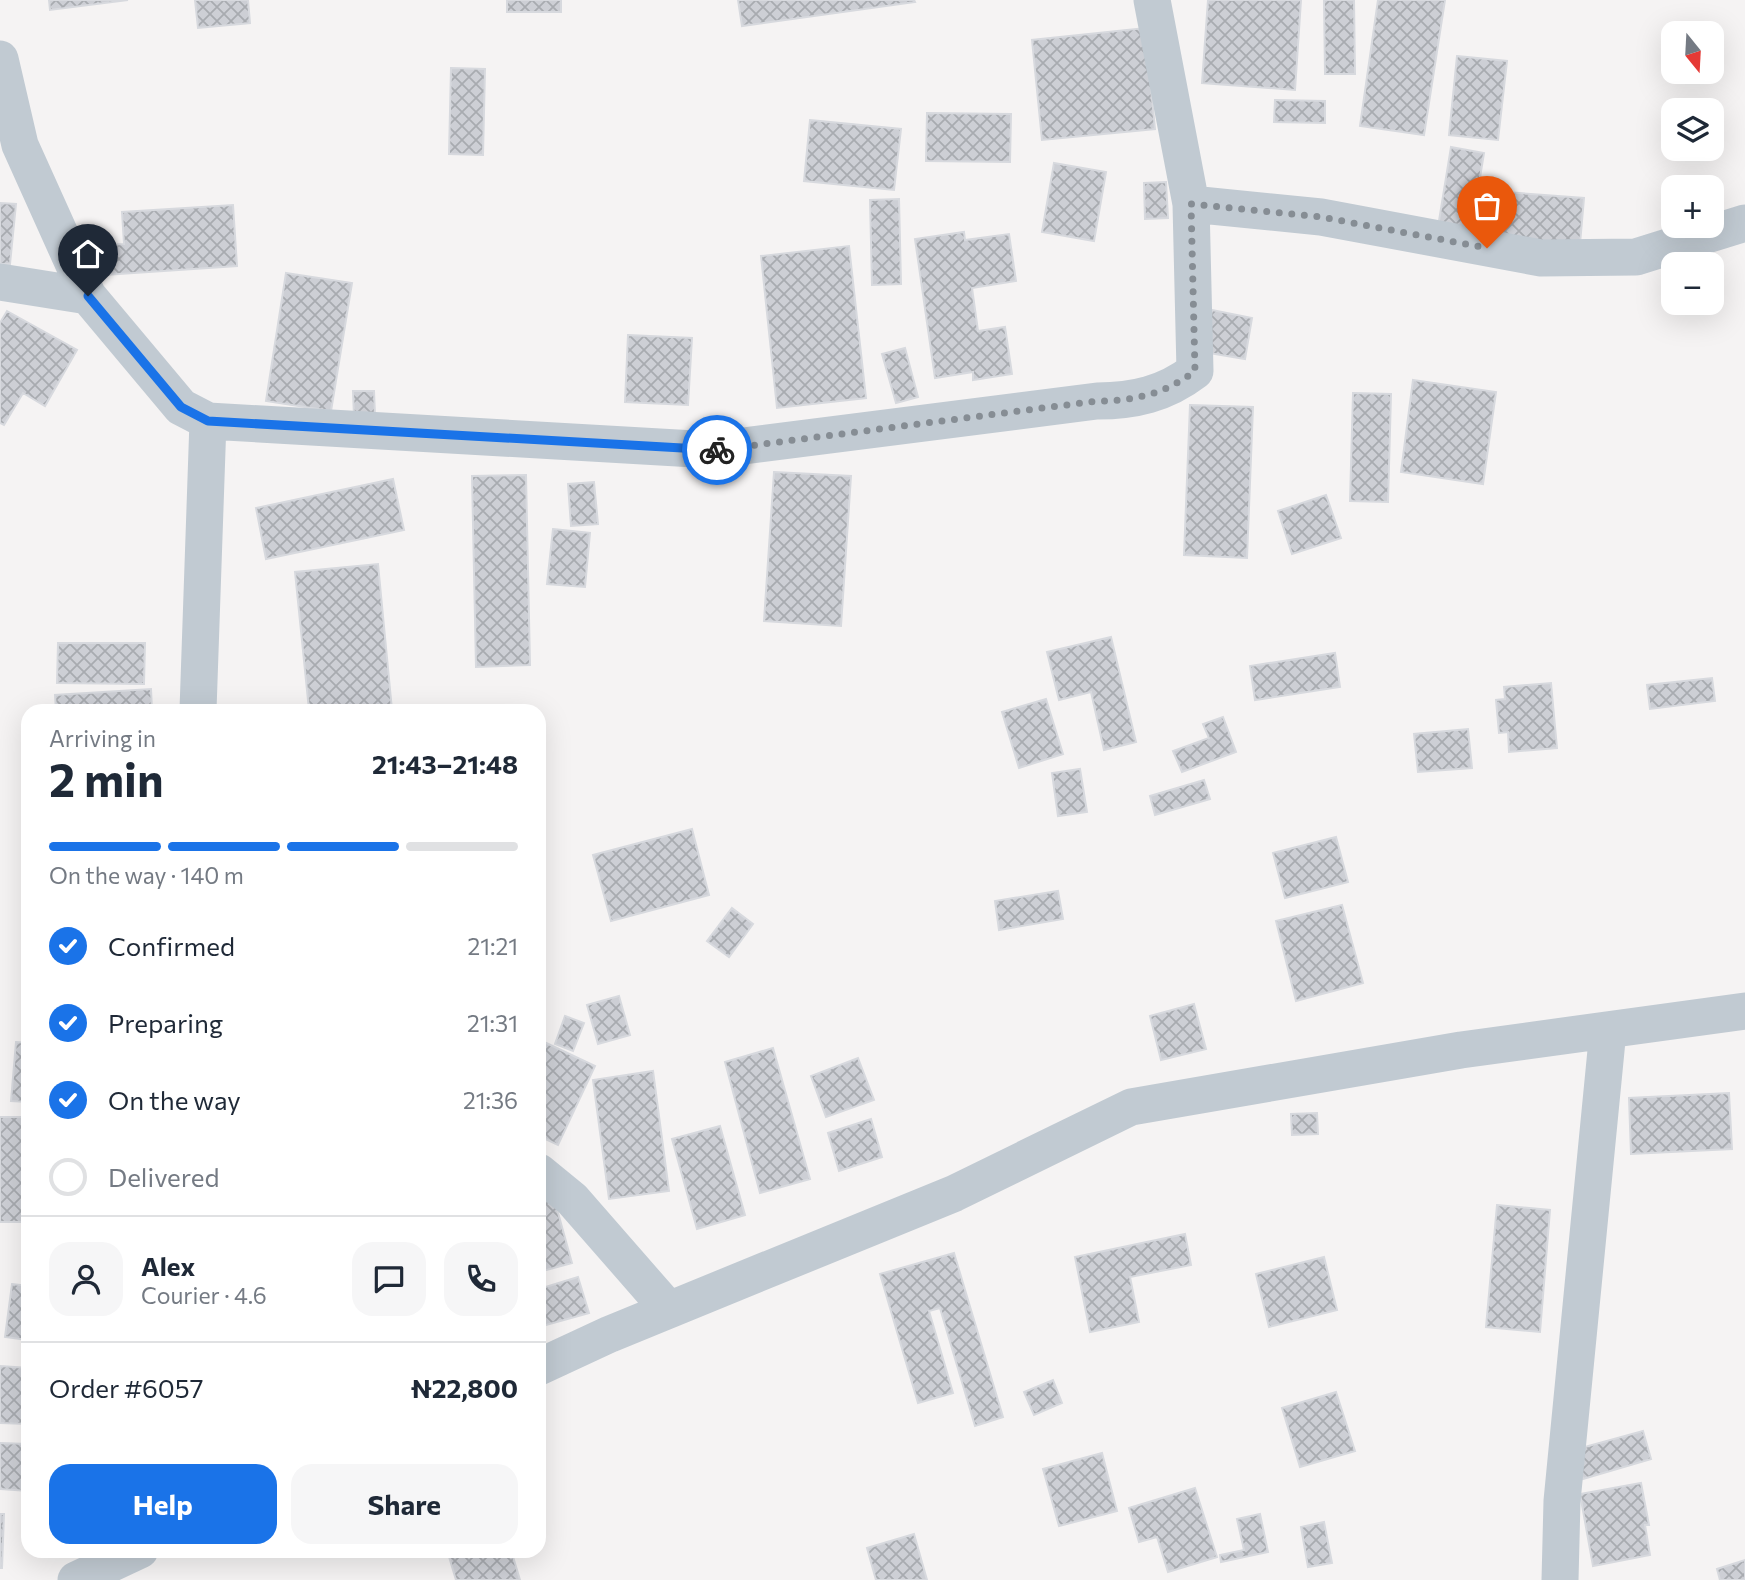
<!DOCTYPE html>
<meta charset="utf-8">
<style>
:root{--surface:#fff;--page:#f6f6f7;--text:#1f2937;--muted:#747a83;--line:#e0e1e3;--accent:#1a73e8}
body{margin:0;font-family:Commissioner,sans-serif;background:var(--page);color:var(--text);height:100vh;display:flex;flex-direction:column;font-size:26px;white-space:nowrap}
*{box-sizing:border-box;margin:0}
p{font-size:23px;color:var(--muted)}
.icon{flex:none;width:38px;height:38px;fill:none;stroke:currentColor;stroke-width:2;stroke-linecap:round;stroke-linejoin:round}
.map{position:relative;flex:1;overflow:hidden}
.details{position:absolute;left:21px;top:704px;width:525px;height:854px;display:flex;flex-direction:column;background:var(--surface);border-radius:21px;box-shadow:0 7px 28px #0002}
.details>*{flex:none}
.needle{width:46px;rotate:162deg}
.tools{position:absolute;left:1661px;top:21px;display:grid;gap:14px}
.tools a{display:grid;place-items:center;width:63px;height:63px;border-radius:14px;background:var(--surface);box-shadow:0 7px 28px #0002;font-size:35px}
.pin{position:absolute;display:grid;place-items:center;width:60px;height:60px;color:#fff;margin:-72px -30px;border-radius:50% 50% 50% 0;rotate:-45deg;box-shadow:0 0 7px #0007}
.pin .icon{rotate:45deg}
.courier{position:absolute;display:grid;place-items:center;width:70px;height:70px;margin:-35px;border:5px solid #1a73e8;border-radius:50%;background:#fff;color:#222;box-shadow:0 2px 9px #0007}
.summary em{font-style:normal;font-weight:700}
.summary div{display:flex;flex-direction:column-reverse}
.summary{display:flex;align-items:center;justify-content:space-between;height:119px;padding:0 28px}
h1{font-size:46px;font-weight:700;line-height:52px}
.bar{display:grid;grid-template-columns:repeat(4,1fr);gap:10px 7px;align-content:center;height:84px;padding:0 28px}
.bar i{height:9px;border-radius:5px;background:var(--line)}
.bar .on{background:var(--accent)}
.bar p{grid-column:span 4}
.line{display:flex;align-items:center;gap:18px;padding:0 28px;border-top:2px solid var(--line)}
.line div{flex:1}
.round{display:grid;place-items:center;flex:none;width:74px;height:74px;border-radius:21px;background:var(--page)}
ol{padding:0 28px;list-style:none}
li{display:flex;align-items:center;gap:21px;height:77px}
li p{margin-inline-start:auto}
li .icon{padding:7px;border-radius:50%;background:var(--accent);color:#fff;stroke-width:4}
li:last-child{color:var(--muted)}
li i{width:38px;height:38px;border:4px solid var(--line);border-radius:50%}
.action{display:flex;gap:14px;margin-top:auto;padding:14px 28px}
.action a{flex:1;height:80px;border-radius:21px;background:var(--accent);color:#fff;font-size:28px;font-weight:700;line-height:80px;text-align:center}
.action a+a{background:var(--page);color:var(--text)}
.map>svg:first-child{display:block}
.building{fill:url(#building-cross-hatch);stroke:#d7d9de;stroke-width:2}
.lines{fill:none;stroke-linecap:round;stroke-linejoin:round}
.street{stroke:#c1cad2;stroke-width:37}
.done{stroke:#868d94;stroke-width:7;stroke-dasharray:0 12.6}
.route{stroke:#1a73e8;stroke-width:9}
</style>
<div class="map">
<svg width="1745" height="1580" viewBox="0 0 1745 1580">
<defs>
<pattern id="building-cross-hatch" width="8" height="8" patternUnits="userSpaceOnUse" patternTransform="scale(1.75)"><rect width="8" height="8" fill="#cdcfd5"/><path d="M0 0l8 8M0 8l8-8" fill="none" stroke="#a8abb0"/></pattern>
</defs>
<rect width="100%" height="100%" fill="#f5f3f3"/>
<path class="building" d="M49 0H128L50 10Z
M195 0H248L250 23 198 28Z
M507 0H561V12H507Z
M738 0H914L915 2 742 26Z
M1208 0H1301L1295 90 1202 83Z
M1324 0H1354L1355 74H1325Z
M1378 0H1445L1424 135 1360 126Z
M1145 28 1155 129 1042 140 1032 40Z
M1457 56 1507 61 1498 140 1449 135Z
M451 68 485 69 483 155 449 154Z
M1275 100 1325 101V123L1274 122Z
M927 113 1011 114 1010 162 926 161Z
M810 120 901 129 894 190 804 181Z
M1451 147 1484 153 1471 233 1438 227Z
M1054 163 1106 172 1094 241 1042 232Z
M1166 182 1168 218 1145 219 1144 183Z
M1493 191 1584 198 1580 244 1489 237Z
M899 199 901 284 872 285 870 200Z
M0 203 16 204 10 264H0Z
M233 205 237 266 105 275 103 245 124 244 122 212Z
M964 232 965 240 1009 234 1016 281 972 288 978 331 1005 327 1012 374 973 380V372L935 378 915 239Z
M849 246 866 398 777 408 761 256Z
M286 273 352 283 331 411 266 401Z
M1212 310 1252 318 1245 359 1203 352Z
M7 311 77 350 45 406 23 393 4 425 0 423V323Z
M628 335 692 338 688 405 625 402Z
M905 348 918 397 896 403 882 354Z
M1413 380 1496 392 1483 484 1401 472Z
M353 391H374L375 415 354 417Z
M1353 393 1391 394 1388 502 1350 501Z
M1190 405 1253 407 1247 558 1184 555Z
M774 472 851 476 841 626 764 621Z
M526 475 530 665 476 667 472 476Z
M393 479 404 530 266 559 256 508Z
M594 482 598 524 571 526 568 484Z
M1326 495 1341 538 1292 554 1278 511Z
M553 529 590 533 585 587 547 584Z
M378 564 392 710H309L295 572Z
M1111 637 1136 742 1104 750 1091 692 1059 700 1047 652Z
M58 643H145L144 684 57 683Z
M1335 653 1340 687 1255 700 1250 666Z
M1712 678 1715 701 1650 709 1647 685Z
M1551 683 1557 748 1509 752 1508 732 1499 733 1496 700 1505 699 1504 687Z
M151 689 152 710H56L55 695Z
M1046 699 1063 754 1019 768 1002 712Z
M1223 717 1236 752 1182 772 1173 751 1209 738 1203 724Z
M1468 729 1472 768 1418 772 1414 734Z
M1080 769 1087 812 1058 816 1052 773Z
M1204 780 1210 799 1155 815 1150 796Z
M692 829 709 895 611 921 593 855Z
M1336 837 1348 882 1285 898 1273 853Z
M1058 891 1063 919 999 930 995 901Z
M1342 905 1363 983 1296 1001 1276 921Z
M732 908 753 924 729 957 707 941Z
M619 996 630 1035 598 1044 587 1005Z
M1194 1004 1206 1049 1161 1060 1150 1016Z
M565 1016 584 1023 573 1051 555 1044Z
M542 1041 595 1066 558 1145 539 1136V1047Z
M16 1042 28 1043V1102L11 1101Z
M773 1048 810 1179 760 1193 725 1062Z
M858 1058 874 1100 826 1117 811 1076Z
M653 1071 669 1191 609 1199 593 1080Z
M1729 1093 1732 1149 1631 1154 1629 1098Z
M1317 1113 1318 1134 1292 1135 1291 1114Z
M0 1117H23L24 1222H0Z
M871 1119 882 1157 839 1171 828 1133Z
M720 1126 745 1215 697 1229 672 1139Z
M552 1191 572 1263 539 1272V1195Z
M1497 1205 1550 1210 1540 1332 1486 1327Z
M1185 1234 1191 1265 1130 1277 1139 1322 1090 1332 1075 1257Z
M954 1253 1003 1417 975 1426 940 1308 929 1311 953 1393 918 1403 880 1274Z
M1324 1257 1337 1310 1269 1327 1256 1274Z
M578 1277 589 1313 539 1327V1289Z
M12 1284 28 1286V1340L5 1337Z
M0 1366 28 1368V1424L0 1423Z
M1053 1380 1062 1403 1034 1415 1024 1392Z
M1336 1392 1355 1451 1300 1467 1282 1408Z
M1643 1431 1651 1459 1583 1479 1574 1450Z
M0 1443 28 1444V1491L0 1489Z
M1102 1453 1117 1511 1059 1526 1043 1469Z
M1641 1483 1649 1525H1645L1650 1555 1593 1566 1580 1494Z
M1195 1488 1217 1557 1168 1572 1157 1537 1139 1542 1129 1508Z
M0 1514H4L2 1568H0Z
M1260 1514 1268 1552 1221 1562 1220 1555 1244 1550 1237 1519Z
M1324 1522 1332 1563 1308 1567 1301 1527Z
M914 1534 927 1580H876L867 1548Z
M447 1550H511L520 1580H456Z
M1745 1560V1580H1720L1717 1569Z"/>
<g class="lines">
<path class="street" d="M0 59 20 145 88 296 0 282
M1191 204 1321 217 1541 258 1636 257 1745 223
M88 296 181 407 208 421 712 450 1097 401C1134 401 1165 394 1195 371L1191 204 1152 0
M198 710 208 421
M539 1172 572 1199 669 1310
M539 1367 610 1334 955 1193 1131 1107 1461 1050 1745 1011
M76 1580 140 1550
M1560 1580 1562 1501 1608 1030"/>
</g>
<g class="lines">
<path class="done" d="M717 450 1097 401C1134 401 1165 394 1195 371L1191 204 1321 217 1487 248"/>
<path class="route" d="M88 296 181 407 208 421 717 450"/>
</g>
</svg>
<div class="tools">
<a><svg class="needle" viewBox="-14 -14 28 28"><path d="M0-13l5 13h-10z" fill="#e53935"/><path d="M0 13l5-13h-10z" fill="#747a83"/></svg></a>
<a><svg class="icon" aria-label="layers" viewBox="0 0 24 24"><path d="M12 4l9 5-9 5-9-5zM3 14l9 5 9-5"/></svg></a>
<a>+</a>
<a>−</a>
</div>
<div class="pin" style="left:1487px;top:248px;background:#ea580c"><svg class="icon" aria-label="bag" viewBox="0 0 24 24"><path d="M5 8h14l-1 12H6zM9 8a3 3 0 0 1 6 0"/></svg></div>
<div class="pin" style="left:88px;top:296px;background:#1f2937"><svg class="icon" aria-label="home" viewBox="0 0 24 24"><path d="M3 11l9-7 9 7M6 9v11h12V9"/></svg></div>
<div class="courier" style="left:717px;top:450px"><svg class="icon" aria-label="bike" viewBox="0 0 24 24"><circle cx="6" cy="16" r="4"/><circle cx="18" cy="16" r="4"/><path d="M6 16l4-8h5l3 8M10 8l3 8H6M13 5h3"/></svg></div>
<section class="details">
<div class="summary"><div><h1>2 min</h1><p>Arriving in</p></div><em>21:43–21:48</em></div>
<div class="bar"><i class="on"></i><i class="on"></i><i class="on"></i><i></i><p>On the way · 140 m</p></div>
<ol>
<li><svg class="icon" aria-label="check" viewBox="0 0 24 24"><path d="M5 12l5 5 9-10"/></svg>Confirmed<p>21:21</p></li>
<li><svg class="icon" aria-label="check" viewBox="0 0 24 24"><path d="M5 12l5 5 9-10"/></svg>Preparing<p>21:31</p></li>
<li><svg class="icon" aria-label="check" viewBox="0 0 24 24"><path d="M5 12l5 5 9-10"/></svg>On the way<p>21:36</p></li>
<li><i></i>Delivered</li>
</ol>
<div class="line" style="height:126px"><a class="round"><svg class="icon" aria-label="person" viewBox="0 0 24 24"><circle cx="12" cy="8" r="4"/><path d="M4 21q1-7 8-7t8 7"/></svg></a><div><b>Alex</b><p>Courier · 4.6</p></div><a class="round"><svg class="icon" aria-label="chat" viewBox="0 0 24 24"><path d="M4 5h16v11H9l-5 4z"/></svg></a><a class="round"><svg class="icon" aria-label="phone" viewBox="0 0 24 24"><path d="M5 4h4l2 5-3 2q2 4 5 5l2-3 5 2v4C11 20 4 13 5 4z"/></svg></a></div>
<div class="line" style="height:91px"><div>Order #6057</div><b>₦22,800</b></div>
<div class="action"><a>Help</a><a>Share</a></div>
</section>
</div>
